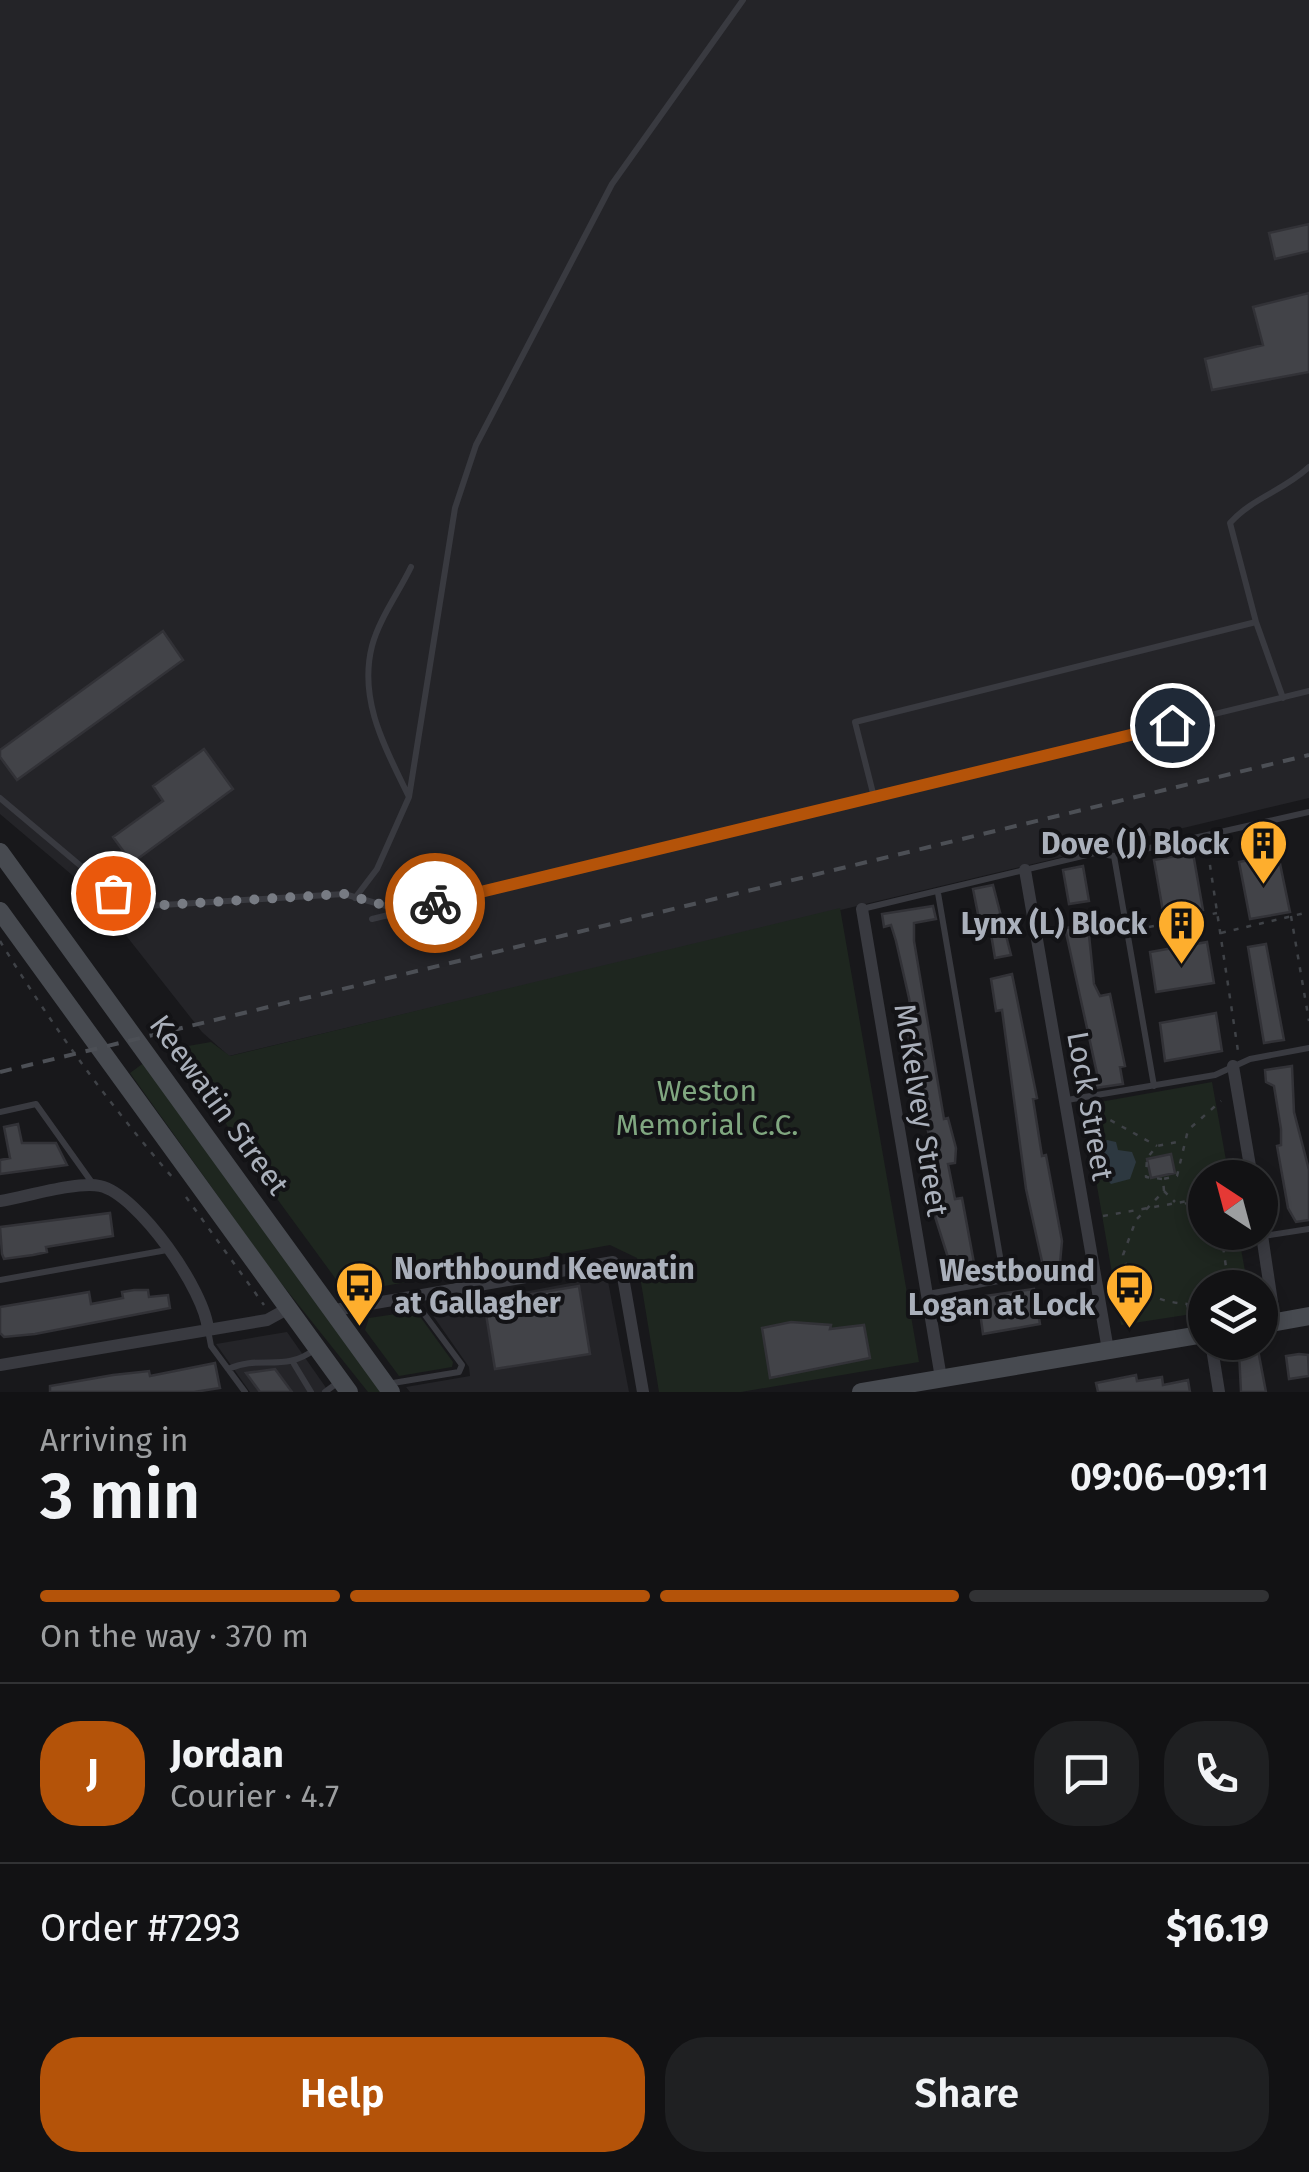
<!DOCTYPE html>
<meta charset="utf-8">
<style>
:root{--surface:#121214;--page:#1f2022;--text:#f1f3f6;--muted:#9c9ea0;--line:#313234;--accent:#b45309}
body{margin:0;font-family:"Fira Sans",sans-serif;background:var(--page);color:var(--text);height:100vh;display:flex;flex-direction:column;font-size:38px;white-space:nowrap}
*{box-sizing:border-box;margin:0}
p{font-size:32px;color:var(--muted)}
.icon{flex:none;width:55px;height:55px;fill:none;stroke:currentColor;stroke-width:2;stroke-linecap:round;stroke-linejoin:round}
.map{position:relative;height:1392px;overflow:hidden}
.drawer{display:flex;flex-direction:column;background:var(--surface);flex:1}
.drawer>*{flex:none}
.needle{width:65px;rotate:324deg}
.tools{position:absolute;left:1188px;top:1160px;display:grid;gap:20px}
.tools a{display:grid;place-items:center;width:90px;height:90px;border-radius:50%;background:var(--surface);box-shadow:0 5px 15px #0003,0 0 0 2px var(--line);font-size:50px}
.pin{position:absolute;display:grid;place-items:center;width:85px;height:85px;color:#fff;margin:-42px;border:5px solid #fff;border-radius:50%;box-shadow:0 2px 10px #0007}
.courier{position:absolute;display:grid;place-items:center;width:100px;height:100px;margin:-50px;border:8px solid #b45309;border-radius:50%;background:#fff;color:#222;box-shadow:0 2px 12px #0007}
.headline em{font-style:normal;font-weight:600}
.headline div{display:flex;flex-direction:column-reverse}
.headline{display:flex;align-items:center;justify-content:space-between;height:170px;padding:0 40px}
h1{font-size:65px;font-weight:600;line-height:75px}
.bar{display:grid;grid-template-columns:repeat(4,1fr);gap:15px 10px;align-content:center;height:120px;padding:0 40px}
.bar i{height:12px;border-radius:8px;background:var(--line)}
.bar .on{background:var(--accent)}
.bar p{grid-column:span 4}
.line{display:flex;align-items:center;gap:25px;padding:0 40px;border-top:2px solid var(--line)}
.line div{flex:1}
.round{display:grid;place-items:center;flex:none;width:105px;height:105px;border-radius:40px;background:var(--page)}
.cta{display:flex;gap:20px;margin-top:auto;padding:20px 40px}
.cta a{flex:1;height:115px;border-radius:40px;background:var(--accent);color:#fff;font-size:40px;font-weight:600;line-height:115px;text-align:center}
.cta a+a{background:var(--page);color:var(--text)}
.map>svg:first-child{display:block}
.built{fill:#242428}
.green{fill:#1e261f}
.water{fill:#2d3840}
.building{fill:#424348;stroke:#323237;stroke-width:2.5}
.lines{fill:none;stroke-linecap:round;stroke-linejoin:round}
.path{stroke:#3f4247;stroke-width:2.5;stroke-dasharray:5 8;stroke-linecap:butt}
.lane{stroke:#393a40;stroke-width:6}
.street{stroke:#393a40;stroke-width:12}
.secondary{stroke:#474a50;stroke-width:18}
.rail{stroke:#4c4f55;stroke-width:4;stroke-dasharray:12 10;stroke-linecap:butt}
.done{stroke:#777b83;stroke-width:10;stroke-dasharray:0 18}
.route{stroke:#b45309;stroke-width:12}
.labels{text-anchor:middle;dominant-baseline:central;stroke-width:8;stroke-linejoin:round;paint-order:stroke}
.poi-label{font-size:30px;font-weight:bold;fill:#aab0bb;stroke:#131316;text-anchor:end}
.park-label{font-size:30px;fill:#80a780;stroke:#131316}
.street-label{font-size:30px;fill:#aab0bb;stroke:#131316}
</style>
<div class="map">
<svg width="1309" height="1392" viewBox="0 0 1309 1392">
<rect width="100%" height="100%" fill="#18181b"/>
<path class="built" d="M0 0H1309V798L229 1056 202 1032 91 891 0 814Z
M607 1276 629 1392H410L406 1387 470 1376 469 1367 429 1310Z
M287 1332 329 1392H250L216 1344Z"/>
<path class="green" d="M840 908 919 1362 741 1392H659L637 1258 610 1245 346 1293 240 1148 182 1047 211 1042 230 1056Z
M145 1062 384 1392H368L273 1273 130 1073Z
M1212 1082 1229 1177 1205 1178V1232L1238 1233 1248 1287 1205 1288V1312L1121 1325 1083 1105Z
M416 1311 453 1362 452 1367 399 1376 365 1330 369 1318Z"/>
<path class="water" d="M1107 1140 1116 1142 1118 1150 1132 1152 1136 1162 1130 1179 1111 1184 1102 1174 1098 1151Z"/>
<path class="building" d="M1309 224V251L1275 259 1269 233Z
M1309 293V372L1212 390 1205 359 1263 345 1253 307Z
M163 631 183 660 17 780 0 757V750Z
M204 749 233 789 132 863 113 837 163 801 153 786Z
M1193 853 1203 910 1164 917 1154 860Z
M1278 854 1290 912 1250 919 1239 862Z
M1083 866 1089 901 1069 904 1063 870Z
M993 885 1011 955 995 958 990 928 987 923 980 924 973 889Z
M933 906 936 919 914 923V941L944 1119 948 1118 956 1148 955 1163 948 1164 955 1199 962 1198 974 1263 951 1267 931 1204 922 1141 930 1139 918 1091 923 1090 917 1059 906 1061 904 1045 910 1044 906 1023 913 1022 909 998 896 941 891 925 884 927 882 914Z
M1088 925 1094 984 1100 996 1110 994 1125 1066 1120 1067 1123 1084 1095 1088 1093 1079 1098 1078 1065 928Z
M1207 942 1214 983 1156 992 1150 952Z
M1266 944 1284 1040 1264 1043 1248 947Z
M1012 974 1037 1098 1033 1099 1042 1156 1046 1155 1062 1241 1060 1263 1043 1266 1026 1189 1002 1010 996 1011 991 979Z
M1216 1013 1222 1051 1165 1061 1160 1023Z
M1292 1066 1294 1112 1309 1170V1220L1296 1222 1288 1208 1277 1146 1281 1145V1129L1274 1086 1266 1082 1265 1070Z
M18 1124 22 1143H56L67 1165 0 1174V1160L10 1158 4 1127Z
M1171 1154 1175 1173 1151 1178 1147 1159Z
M110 1213 113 1236 46 1247 47 1252 33 1255 4 1259 2 1254 0 1227Z
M579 1286 590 1354 495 1369 484 1302Z
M1034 1289 1040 1324 983 1334 978 1297Z
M134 1290H148L149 1297 168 1295 170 1308 35 1334 4 1337 0 1333V1307L89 1292 91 1304 123 1298 122 1292Z
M791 1322 831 1325 830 1329 864 1325 870 1358 770 1378 762 1328Z
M1258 1350 1266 1392H1241L1239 1352Z
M1299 1354 1308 1355 1309 1376 1289 1379 1286 1356Z
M215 1363 220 1388 194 1392H50V1386L113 1375 149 1371 150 1376Z
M275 1369 292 1392H260L246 1373Z
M1136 1375 1137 1381 1162 1377 1163 1385 1188 1380 1190 1392H1098L1096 1383Z"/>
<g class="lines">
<path class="path" d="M1208 852 1238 1051
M1291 916 1309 1021
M1149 927 1217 913
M1221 933 1309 912
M0 941C52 1026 108 1103 173 1178
M1086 1118 1101 1115 1157 1146
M1162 1179 1146 1177 1147 1158 1157 1146 1182 1141
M1164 1191 1175 1202
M186 1197 264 1305
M1185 1203 1205 1213
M1103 1216 1205 1198
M1214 1288 1226 1267 1221 1232
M1189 1304 1205 1295
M1191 1320 1187 1304C1152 1301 1132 1290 1123 1255L1136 1220 1164 1191 1163 1179 1177 1176 1188 1130 1221 1101"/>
<path class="lane" d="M1256 622 1230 523C1252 498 1285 490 1309 467
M409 797 455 508 476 445 612 184 743 0
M874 797 855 722 1256 622 1283 698
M0 798 113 893 146 906 344 894 404 911
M1114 856 1154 1086
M938 893 1004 1280
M355 898 377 869 409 797C386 749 358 701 372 646 379 619 399 592 411 567
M862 909 1095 853 1114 856 1309 812
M372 919 1309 691
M1067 1100 1215 1075 1250 1059 1309 1048
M0 1112 36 1104 93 1184
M1264 1236 1309 1229
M0 1280 167 1250
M928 1294 1092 1264
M208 1330 211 1346 245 1392
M294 1364 311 1392
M228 1369C261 1354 285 1373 315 1349
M387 1384 459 1372 462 1365 413 1299
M325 1392 340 1381"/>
<path class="street" d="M1025 870 1108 1350
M862 909 941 1378
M1233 1066 1252 1178
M0 1201C25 1197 77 1181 100 1186 138 1194 206 1292 208 1330
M1260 1222 1275 1322
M335 1310 613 1262 623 1277 643 1392
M1211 1342 1219 1392
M0 1365 267 1320 287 1309"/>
<path class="secondary" d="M0 852 391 1392
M0 911 349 1392
M1260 1325 1309 1316
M861 1392 1205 1334"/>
<path class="rail" d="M0 1072 1309 755"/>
</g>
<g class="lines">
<path class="done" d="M113 893 146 906 344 894 405 911 435 903"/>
<path class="route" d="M435 903 1172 725"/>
</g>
<defs>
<symbol id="building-pin" viewBox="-11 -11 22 30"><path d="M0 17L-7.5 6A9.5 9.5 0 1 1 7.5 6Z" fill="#feae2d" stroke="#131316"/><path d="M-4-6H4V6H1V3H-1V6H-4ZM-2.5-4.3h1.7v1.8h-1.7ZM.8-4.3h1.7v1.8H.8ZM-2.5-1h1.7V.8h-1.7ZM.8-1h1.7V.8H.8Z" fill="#111"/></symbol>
<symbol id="bus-pin" viewBox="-11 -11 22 30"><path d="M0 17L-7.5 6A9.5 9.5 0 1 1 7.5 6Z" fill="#feae2d" stroke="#131316"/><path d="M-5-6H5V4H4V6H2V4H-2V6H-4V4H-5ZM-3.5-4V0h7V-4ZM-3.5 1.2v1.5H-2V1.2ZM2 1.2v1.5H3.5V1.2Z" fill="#111"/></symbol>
</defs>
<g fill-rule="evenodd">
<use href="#building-pin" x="1236" y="816" width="55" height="75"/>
<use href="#building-pin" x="1154" y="896" width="55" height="75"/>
<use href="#bus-pin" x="332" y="1258" width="55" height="75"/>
<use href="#bus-pin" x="1102" y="1260" width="55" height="75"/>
</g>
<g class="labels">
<g class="poi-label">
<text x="1229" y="844">Dove (J) Block</text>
<text x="1147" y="924">Lynx (L) Block</text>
<text x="394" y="1269" text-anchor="start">Northbound Keewatin<tspan x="394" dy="34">at Gallagher</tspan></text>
<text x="1095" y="1271">Westbound<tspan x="1095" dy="34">Logan at Lock</tspan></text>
</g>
<g class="park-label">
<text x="707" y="1091">Weston<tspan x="707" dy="34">Memorial C.C.</tspan></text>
</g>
<g class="street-label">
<text transform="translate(219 1105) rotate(54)">Keewatin Street</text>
<text transform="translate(1090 1106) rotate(80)">Lock Street</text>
<text transform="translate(921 1110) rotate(81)">McKelvey Street</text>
</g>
</g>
</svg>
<div class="tools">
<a><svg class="needle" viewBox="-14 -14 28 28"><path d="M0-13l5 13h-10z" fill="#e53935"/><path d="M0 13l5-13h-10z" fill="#9c9ea0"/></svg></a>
<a><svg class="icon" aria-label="layers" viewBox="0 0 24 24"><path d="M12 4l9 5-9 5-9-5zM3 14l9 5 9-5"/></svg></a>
</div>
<div class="pin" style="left:113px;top:893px;background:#ea580c"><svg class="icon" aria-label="bag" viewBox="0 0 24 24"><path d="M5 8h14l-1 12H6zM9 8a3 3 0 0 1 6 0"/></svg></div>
<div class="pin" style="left:1172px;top:725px;background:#1f2937"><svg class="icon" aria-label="home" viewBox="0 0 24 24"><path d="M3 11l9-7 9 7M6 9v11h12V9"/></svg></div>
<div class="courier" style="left:435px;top:903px"><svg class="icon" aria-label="bike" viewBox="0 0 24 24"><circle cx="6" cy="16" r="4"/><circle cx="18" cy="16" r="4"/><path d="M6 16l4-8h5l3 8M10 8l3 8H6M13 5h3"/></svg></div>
</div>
<section class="drawer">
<div class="headline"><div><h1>3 min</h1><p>Arriving in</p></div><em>09:06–09:11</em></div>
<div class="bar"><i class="on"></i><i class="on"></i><i class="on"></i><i></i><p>On the way · 370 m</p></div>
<div class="line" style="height:180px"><b class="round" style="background:var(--accent);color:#fff">J</b><div><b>Jordan</b><p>Courier · 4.7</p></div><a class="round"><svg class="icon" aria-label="chat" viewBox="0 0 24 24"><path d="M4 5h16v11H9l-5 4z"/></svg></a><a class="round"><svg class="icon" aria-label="phone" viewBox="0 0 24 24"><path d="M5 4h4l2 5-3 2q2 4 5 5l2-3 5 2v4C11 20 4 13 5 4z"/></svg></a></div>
<div class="line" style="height:130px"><div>Order #7293</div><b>$16.19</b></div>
<div class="cta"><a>Help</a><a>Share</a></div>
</section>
